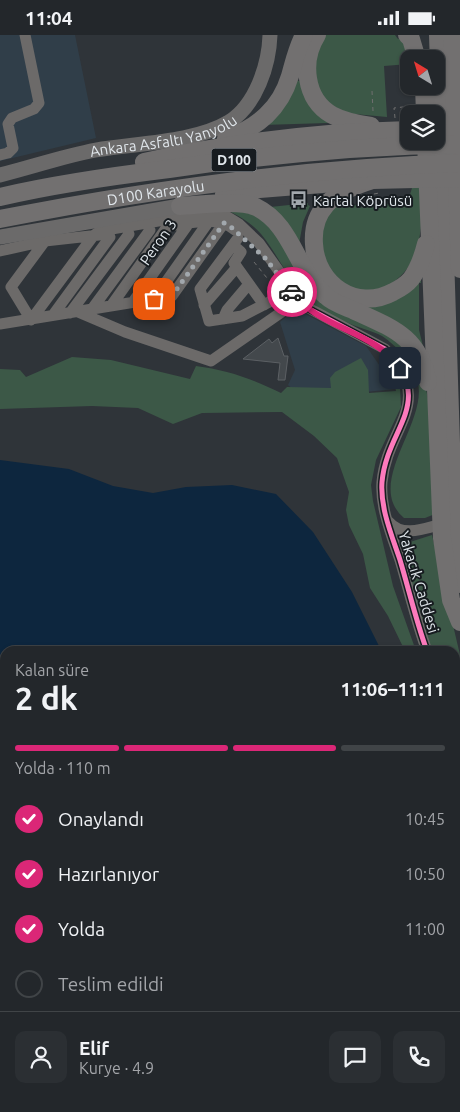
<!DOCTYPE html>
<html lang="tr">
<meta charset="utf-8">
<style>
:root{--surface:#23272b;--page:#2b2f33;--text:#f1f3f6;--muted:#a3a5a9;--line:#404447;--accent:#db2777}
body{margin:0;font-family:Ubuntu,sans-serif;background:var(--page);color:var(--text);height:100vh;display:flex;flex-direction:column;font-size:19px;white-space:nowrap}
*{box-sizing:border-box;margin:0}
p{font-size:16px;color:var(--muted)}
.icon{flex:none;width:28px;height:28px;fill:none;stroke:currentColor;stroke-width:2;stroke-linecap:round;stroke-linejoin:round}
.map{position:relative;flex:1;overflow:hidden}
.drawer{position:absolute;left:0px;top:611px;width:460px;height:466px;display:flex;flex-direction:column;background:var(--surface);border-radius:15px 15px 0 0;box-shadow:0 1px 4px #0004,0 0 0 1px var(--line)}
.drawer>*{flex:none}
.needle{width:32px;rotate:322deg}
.tools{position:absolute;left:400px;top:15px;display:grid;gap:10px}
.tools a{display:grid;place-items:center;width:45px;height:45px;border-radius:10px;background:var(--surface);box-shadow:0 1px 4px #0004,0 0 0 1px var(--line);font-size:25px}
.pin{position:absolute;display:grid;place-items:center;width:42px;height:42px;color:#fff;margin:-21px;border-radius:10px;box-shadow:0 2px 8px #0006}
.courier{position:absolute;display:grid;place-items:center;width:50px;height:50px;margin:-25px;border:4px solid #db2777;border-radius:50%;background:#fff;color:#222;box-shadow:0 1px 6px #0007}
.overview em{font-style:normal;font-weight:700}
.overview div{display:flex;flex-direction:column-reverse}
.overview{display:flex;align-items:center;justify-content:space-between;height:85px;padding:0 15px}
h1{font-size:32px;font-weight:700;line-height:38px}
.bar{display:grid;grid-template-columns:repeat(4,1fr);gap:8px 5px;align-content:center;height:60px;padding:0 15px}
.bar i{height:6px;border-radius:4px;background:var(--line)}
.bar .active{background:var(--accent)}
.bar p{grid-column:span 4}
.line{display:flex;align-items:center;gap:12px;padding:0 15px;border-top:1px solid var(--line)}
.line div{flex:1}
.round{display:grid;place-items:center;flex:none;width:52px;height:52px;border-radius:10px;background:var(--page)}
ol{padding:0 15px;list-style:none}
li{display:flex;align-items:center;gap:15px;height:55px}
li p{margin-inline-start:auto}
li .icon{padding:5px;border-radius:50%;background:var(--accent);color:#fff;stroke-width:4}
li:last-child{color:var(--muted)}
li i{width:28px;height:28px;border:2px solid var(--line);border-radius:50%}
.status{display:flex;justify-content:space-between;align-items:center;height:35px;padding:0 25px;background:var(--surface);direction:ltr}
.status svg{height:14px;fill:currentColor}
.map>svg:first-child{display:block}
.built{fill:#303e49}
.green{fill:#3c5847}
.water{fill:#0d263e}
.building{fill:#43484c;stroke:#5c6064}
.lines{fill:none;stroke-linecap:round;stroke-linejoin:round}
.path{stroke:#6f6f6f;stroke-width:1;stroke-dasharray:4 4;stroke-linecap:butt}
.minor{stroke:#6c6a69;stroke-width:11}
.major{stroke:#6b6a6a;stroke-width:15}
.highway{stroke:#727070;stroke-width:18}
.cycleway-casing{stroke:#171c20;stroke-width:8}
.cycleway{stroke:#fd7abc;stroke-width:5}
.done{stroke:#a2a8ad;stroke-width:5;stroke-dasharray:0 9}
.route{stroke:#db2777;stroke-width:6}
.labels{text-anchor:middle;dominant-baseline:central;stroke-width:4;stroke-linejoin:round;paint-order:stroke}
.shield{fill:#171c20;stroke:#a4a9ae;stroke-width:1}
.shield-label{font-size:14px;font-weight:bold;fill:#e0e6eb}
.street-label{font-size:15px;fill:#e0e6eb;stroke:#171c20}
.poi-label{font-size:15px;fill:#e0e6eb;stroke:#171c20;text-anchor:start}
</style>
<div class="status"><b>11:04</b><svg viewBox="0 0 49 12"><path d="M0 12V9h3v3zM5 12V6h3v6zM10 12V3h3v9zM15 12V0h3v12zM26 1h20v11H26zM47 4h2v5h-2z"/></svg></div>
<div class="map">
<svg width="460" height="1077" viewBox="0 0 460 1077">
<rect width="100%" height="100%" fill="#2f3439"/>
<path class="built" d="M0 0H75L96 103 0 126Z
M296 274 366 311 396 354 303 363 288 350 295 335 280 287Z
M460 800V916L455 918V802Z
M455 1001 460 1007V1077H0V1041L5 1039V1072H455Z"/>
<path class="green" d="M322 0H395L398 4 400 3 406 12 409 29 384 31 387 82 343 78 324 67 313 44 319 3Z
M293 44 302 47 313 73 328 88 262 90Z
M422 149C422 183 425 226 392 248 389 250 384 255 379 256 370 258 358 255 348 254L324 230 318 195 334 172 356 170 357 173 408 166 412 153Z
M308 168V170L310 171 303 187 299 209 290 191 270 172Z
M229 173 258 181 275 195 306 253 322 268 405 309 425 349 429 369 435 479 425 483H404C364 449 427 389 418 348 414 329 397 311 382 301 377 298 370 296 364 294 350 289 332 282 319 273 292 256 281 223 261 199 253 189 239 181 227 175Z
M421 237V248H419V295L424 315 358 269Z
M72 322 111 325 190 344 196 331C227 335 253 344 281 358L287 352 331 353 330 343 335 337 361 323 368 335 369 358 396 356 393 343 384 327 386 326 397 340 400 352 401 372 376 425 371 450 373 466 393 551 416 616H405L388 581 370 553 363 519 349 490 346 475 349 457 337 423 314 401 282 377 202 378 173 389 138 373 92 371 0 374V334L20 335 26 342Z
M432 500 460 620V691L455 693V616H431L403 520 410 507Z"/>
<path class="water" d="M0 425 69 434 113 451 153 458 186 452 232 450 276 459 313 497 352 557 379 611V616H5V780L0 779Z"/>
<path class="building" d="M278 303 284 321H288L285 345H278L280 328 243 324 269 304 272 308Z"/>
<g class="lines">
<path class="path" d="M372 56 373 76
M395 83 394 73 412 71
M374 159 379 158
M254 227 267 243"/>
<path class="minor" d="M0 120 8 118 13 113 8 89 12 83 34 74 39 68 25 0
M176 190C195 187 219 181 235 195
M238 203 200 254 209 286 242 281 277 263 286 273
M233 210 241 217 234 228 264 270
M0 216 45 206 99 200
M154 264 209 186
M133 267 189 188
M204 270 237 232
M111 271 167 192
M92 274 150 195
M78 277 125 297 211 326 299 265
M70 278 129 199
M53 280 110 202
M223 284 227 275 249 249
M31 285 94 200 100 196 193 180 205 178 226 181 239 189 259 208 303 270 385 314C437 369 387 391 382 447 380 473 392 501 400 525 409 555 416 586 427 616
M31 285 11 252 45 206
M0 289 172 261 224 188
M389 487C403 504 428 492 446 488
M455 763 460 767
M0 814 5 816
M455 953 460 952
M455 985 460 991
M0 1022 5 1021
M54 1072 56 1077
M136 1072 137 1077
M299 1077 301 1072"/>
<g class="major">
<path id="s1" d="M0 140C32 132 64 121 96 115 136 108 194 108 229 87 256 70 269 30 270 0"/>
<path d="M0 202 180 171"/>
<path d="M455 703 460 700"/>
<path d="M455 718 460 716"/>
</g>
<g class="highway">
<path d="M317 0C301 25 304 64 332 80 343 86 358 89 371 91"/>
<path d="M407 0 411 4 417 24"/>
<path d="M438 0 453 471 460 549"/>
<path d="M452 0 460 234"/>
<path d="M424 51 425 79"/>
<path d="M226 104C258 92 280 74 290 41 294 27 297 13 304 0"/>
<path d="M426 106 442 503 451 565 460 587"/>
<path d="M144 127C232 107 319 97 409 95"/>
<path d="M372 145C356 151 338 156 326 170 316 181 313 195 314 209 316 249 356 277 393 257 399 254 406 250 411 244 419 233 423 221 426 209"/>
<path d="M224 159 236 156 372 145 460 143"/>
<path d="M0 162C55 149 112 141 169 134 265 120 362 111 460 109"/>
<path d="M180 171C201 170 238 164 256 172 293 190 296 236 326 261 333 268 343 271 353 275 392 293 419 301 428 347"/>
<path id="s2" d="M0 184C152 154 305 133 460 128"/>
</g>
<defs>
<path id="cycleway" d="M281 240 299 265 309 274 385 314C437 369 387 391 382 447 380 473 392 501 400 525 409 555 416 586 427 616"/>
</defs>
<use href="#cycleway" class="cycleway-casing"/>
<use href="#cycleway" class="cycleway"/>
</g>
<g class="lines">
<path class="done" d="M154 264 172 261 224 188 231 192 265 223 292 257"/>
<path class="route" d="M292 257C319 294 373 295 400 333"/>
</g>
<defs>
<symbol id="bus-bare" viewBox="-9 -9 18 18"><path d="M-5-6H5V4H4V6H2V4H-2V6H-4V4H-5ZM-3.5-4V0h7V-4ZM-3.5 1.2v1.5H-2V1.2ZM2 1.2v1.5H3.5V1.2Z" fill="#a2a8ad" stroke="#171c20" stroke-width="2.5" paint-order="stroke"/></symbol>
</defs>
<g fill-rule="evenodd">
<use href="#bus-bare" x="286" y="152" width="25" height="25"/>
</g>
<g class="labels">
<rect class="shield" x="211.5" y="113.5" width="45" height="23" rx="4"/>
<g class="shield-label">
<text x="234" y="125">D100</text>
</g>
<g class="street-label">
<text stroke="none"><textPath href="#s1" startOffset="168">Ankara Asfaltı Yanyolu</textPath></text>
<text stroke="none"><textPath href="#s2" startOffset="158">D100 Karayolu</textPath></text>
<text transform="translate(158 207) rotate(-55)">Peron 3</text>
<text transform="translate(419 547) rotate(73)">Yakacık Caddesi</text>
</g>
<g class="poi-label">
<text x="313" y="165">Kartal Köprüsü</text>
</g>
</g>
</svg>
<div class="tools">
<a><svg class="needle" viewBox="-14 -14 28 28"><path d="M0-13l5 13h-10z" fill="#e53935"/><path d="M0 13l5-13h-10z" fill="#a3a5a9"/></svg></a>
<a><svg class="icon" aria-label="layers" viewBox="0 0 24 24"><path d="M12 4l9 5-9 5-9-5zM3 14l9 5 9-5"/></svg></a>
</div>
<div class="pin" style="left:154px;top:264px;background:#ea580c"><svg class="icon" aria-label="bag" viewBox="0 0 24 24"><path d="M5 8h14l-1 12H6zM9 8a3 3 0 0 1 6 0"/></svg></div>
<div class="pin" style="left:400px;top:333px;background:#1f2937"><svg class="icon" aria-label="home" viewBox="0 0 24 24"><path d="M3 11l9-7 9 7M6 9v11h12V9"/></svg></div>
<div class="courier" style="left:292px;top:257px"><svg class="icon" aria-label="car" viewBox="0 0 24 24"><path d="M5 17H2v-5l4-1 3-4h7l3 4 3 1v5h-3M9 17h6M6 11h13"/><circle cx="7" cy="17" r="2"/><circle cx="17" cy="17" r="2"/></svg></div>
<section class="drawer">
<div class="overview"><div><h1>2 dk</h1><p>Kalan süre</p></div><em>11:06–11:11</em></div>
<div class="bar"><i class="active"></i><i class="active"></i><i class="active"></i><i></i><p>Yolda · 110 m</p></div>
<ol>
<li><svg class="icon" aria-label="check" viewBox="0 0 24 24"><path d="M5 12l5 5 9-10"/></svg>Onaylandı<p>10:45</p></li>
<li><svg class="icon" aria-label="check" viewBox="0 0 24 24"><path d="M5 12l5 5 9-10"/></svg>Hazırlanıyor<p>10:50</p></li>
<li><svg class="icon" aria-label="check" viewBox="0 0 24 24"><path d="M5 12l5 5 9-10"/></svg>Yolda<p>11:00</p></li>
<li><i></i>Teslim edildi</li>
</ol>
<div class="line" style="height:90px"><a class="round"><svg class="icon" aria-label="person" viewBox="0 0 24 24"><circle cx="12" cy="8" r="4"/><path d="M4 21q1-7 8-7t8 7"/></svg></a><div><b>Elif</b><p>Kurye · 4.9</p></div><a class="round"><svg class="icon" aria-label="chat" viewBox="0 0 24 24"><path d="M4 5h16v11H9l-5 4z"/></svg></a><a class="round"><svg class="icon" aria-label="phone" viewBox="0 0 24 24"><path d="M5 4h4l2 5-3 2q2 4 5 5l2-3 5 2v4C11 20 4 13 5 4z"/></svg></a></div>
</section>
</div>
